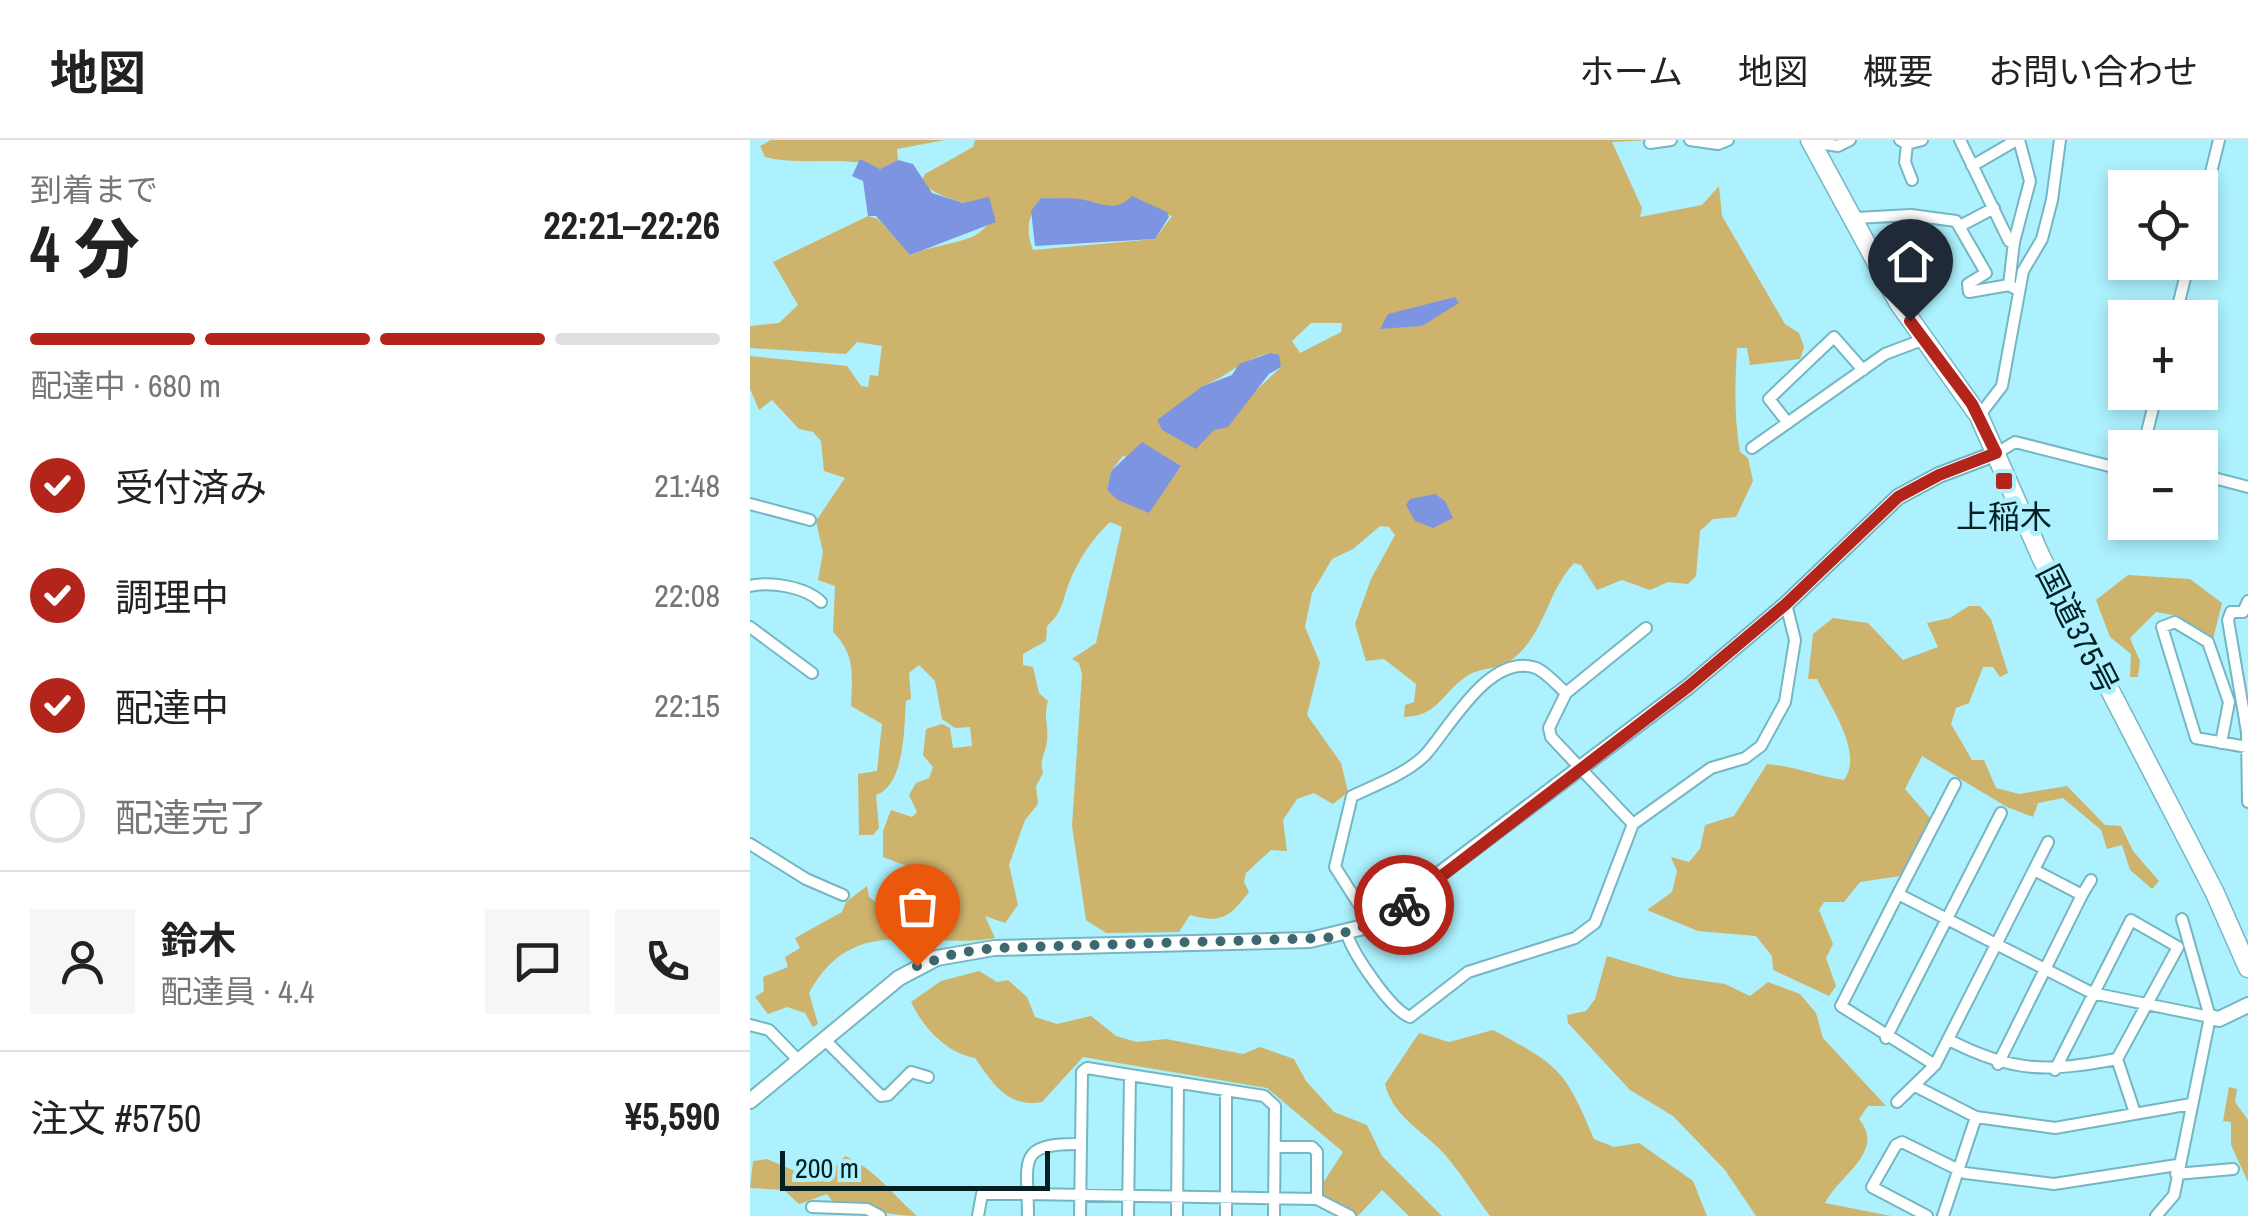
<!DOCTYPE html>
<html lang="ja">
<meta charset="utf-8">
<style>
:root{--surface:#fff;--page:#f6f6f6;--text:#222;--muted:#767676;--line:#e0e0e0;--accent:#b3241a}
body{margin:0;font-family:"Archivo Narrow","Noto Sans JP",sans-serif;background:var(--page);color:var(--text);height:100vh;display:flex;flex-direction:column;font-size:38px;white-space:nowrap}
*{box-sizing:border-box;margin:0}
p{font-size:32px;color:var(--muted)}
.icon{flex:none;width:55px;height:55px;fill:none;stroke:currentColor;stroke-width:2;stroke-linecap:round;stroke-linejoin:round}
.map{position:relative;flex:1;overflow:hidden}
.drawer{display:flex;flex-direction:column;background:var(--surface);width:750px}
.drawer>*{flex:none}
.fabs{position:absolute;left:1358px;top:30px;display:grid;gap:20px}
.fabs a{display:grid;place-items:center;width:110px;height:110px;border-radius:0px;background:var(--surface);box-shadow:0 5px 15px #0003;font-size:50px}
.scale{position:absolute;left:30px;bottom:25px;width:270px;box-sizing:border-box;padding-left:10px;border:5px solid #021f23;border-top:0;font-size:28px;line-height:35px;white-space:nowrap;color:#021f23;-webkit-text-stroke:8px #acf1fd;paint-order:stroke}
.pin{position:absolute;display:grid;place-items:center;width:85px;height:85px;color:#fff;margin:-102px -42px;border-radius:50% 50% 50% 0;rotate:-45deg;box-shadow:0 0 10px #0007}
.pin .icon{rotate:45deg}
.courier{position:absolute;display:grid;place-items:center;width:100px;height:100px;margin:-50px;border:8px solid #b3241a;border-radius:50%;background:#fff;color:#222;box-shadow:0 2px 12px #0007}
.head em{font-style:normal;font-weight:800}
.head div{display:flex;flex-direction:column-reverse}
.head{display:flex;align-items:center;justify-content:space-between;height:170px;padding:0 30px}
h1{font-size:65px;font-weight:800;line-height:75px}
.bar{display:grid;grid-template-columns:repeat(4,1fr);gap:15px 10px;align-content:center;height:120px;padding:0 30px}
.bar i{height:12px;border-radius:8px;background:var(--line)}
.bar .current{background:var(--accent)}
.bar p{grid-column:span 4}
.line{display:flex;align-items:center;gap:25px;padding:0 30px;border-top:2px solid var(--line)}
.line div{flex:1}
.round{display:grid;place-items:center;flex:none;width:105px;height:105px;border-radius:0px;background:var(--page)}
ol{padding:0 30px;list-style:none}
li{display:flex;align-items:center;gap:30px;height:110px}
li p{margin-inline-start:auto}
li .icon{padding:10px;border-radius:50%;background:var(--accent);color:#fff;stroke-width:4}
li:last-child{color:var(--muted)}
li i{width:55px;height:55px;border:5px solid var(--line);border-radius:50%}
header{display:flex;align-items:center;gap:60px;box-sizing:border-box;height:140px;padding:0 50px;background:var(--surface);border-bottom:2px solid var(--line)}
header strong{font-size:48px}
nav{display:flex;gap:55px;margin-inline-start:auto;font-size:35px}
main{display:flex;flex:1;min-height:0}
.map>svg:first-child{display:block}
.green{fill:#ceb36c;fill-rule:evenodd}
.water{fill:#7d95e1}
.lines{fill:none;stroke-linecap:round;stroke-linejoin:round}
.street-casing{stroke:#74b7c3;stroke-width:14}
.secondary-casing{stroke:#74b7c3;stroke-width:18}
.highway-casing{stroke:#74b7c3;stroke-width:21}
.street{stroke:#fff;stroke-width:10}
.secondary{stroke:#fff;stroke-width:14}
.highway{stroke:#fff;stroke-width:18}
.done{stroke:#3d686f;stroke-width:10;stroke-dasharray:0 18}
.route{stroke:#b3241a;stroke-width:12}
.poi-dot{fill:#b3241a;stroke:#acf1fd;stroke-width:4}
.labels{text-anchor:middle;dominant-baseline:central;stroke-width:10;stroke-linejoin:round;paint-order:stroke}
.poi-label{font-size:32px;fill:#021f23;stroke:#acf1fd}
.street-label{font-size:32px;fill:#021f23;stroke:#acf1fd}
</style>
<header>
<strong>地図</strong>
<nav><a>ホーム</a><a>地図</a><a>概要</a><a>お問い合わせ</a></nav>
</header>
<main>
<section class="drawer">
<div class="head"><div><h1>4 分</h1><p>到着まで</p></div><em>22:21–22:26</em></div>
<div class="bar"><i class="current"></i><i class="current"></i><i class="current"></i><i></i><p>配達中 · 680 m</p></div>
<ol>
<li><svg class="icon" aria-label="check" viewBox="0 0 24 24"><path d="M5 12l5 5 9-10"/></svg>受付済み<p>21:48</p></li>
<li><svg class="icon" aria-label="check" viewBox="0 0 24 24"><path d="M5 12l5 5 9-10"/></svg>調理中<p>22:08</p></li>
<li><svg class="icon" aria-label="check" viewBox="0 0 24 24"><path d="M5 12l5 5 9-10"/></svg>配達中<p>22:15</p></li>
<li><i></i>配達完了</li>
</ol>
<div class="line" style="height:180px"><a class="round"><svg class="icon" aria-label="person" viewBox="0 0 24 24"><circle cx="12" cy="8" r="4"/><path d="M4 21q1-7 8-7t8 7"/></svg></a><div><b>鈴木</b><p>配達員 · 4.4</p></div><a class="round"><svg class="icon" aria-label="chat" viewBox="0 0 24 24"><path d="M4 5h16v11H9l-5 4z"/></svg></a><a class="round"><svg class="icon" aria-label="phone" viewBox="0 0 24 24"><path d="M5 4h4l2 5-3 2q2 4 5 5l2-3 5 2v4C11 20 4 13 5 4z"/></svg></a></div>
<div class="line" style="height:130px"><div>注文 #5750</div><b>¥5,590</b></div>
</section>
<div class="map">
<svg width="1498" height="1076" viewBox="0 0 1498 1076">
<rect width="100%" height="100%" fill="#acf1fd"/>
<path class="green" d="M21 0H195L147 9 148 20 130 29C100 14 54 27 15 17L10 6Z
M225 0H900L862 2 892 68 890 77 952 65 969 46 972 76 1035 184 1049 193 1054 207 1050 219 1000 225 997 208H987C985 243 984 278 990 312L998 318 1003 341 986 377 963 379 950 391 946 436 938 444 918 442 900 450 872 440 847 450 831 425 824 423C797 452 796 491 764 518 749 531 729 526 714 538 691 555 687 576 654 577L655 565 664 562 666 544 634 519 616 521 605 484 621 439 645 395 639 387 630 386 603 409 582 419 562 453 555 487 570 523 557 575 591 623 598 652 583 664 564 653 547 659 533 680 537 711 521 710 496 733 494 742 499 752C479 777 472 784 440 775L429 792 356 793 336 780 322 686 332 534 329 523 322 519 346 503 372 387 360 382C342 399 328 420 319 443 312 461 313 472 297 486L296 501 273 514V525L283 527 289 553 298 561C293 577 299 586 297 601 295 615 289 619 293 633L286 646 288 664 275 680 259 725 268 765 255 783 235 776 245 798C174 811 104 770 59 853L68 884 63 887 55 873 37 867 18 874 5 857 14 851 13 837 38 827 35 817 50 808 45 798 92 772 96 762 117 746 119 757 128 764 143 758 155 763 165 746 178 750 183 736 133 717V691L141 670 162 677 167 672 159 655 166 643 179 638 183 627 173 615 176 589 192 584 200 588 203 608 222 606 220 587 205 588 192 579 185 541 169 525 159 533 161 559 156 561C154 588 155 645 126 655L129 688 123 695H109L108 634 127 631 132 584 101 566C102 535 106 515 83 492L85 446 68 440 73 412 66 381 95 338 74 331 71 301 63 292 49 289 22 260 9 270 0 249V216L97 226 111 246 118 247 120 235 128 236 132 206 107 202 96 214 0 208V186L29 183 48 165 23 122 118 76 128 79 161 115C180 106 201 105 219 98 234 93 233 85 246 81 226 60 192 63 171 42L175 34 223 7ZM291 58 335 60 352 67 375 64 422 76 405 99 283 110C275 90 278 75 291 58ZM561 183H592L591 192 550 213 542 201ZM520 213 531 227 464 290 453 246C478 236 493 219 520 213ZM373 316 431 327 418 341 357 350 361 331Z
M1378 435 1440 439 1472 463 1463 499 1428 476 1406 472 1380 498 1390 521 1388 537H1380L1381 514 1360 497 1346 460Z
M1219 466H1230L1241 479 1258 533 1250 537 1243 527H1233L1219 563 1206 568 1201 584 1222 620H1234L1246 648 1269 654 1317 646 1355 685 1371 686 1383 711 1409 741 1402 749 1380 730 1372 705 1357 709 1351 690 1313 658 1288 663 1283 677 1257 667 1172 616 1155 649 1181 679 1150 736 1110 742 1094 762H1074L1069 770 1083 804 1076 818 1086 846 1079 856 1023 830 1022 816 1006 796 948 791 897 770 922 752 927 731 921 717 939 722 950 709 955 685 984 676 1017 624C1044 626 1066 636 1094 640 1114 613 1080 566 1067 539H1058L1063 494 1083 478 1118 483 1153 520 1188 507 1177 483 1200 478Z
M857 816 927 837 975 844 1000 856 1018 842 1050 854 1066 873 1073 898 1136 966H1118L1109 979C1136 1012 1090 1034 1075 1063L1141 1076H1006L975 1030 923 976 880 950 818 883 817 875 836 871 845 859Z
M229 831 247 842 258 840 277 857 285 877 307 884 341 876 366 896 387 902 416 899 493 914 510 907 544 919 556 941 584 972 617 985 632 1016 692 1076H659L632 1050 608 1076 571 1056 573 1043 593 1012 517 948 333 917 292 962C258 968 243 944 225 918 196 913 173 887 161 862L191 841Z
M743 890C810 926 815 930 844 999L864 1007 889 1003 943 1041 957 1076H740C725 1056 712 1035 697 1017 676 992 643 978 635 944L669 893 699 902Z
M1479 947 1487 949 1485 962 1498 980V1042L1481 1005V982L1473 981Z
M95 1016C125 1029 142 1054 167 1076 137 1076 114 1066 83 1062L77 1054 49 1064 34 1050 0 1048 3 1021 17 1019 71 1042Z"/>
<path class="water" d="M110 19 130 29 148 20 163 24 182 53 213 63 239 57 246 82 160 115 126 76H118L113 41 102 36Z
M382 56 417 72 419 77 405 99 285 106 281 71 291 58C305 59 321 57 335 60 353 64 366 72 382 56Z
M705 157 709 163 672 186 630 189 638 174Z
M520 213 529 215 531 227 519 234 478 287 464 290 446 309 412 290 407 280 453 246 482 235 489 224Z
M392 302 431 326 399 373 368 360 357 350 361 331Z
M685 354 695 361 703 378 683 388 665 381 656 365 660 359Z"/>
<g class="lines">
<defs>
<path id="street" d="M940 0 968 4 978 0
M1150 0 1157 4 1172 0
M1210 0 1259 101 1264 102 1280 41 1269 0
M1061 2 1088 6 1100 0
M900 3 921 0
M1157 4 1155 22 1162 40
M1222 26 1265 1
M1450 77 1469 0
M1106 78 1161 75 1206 81 1236 133 1218 144 1219 152 1259 145
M1212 85 1244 68
M1264 102 1259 145 1264 148
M1425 178 1439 122
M1229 276 1252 246 1273 131 1292 99 1302 60 1310 0
M1038 283 1019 259 1084 197 1113 230
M1002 308 1135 214 1172 200
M1393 308 1407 252
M1247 313 1265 302 1375 330
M1450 340 1460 337 1498 347
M0 364 60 380
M0 446C20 441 56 447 71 462
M1498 461 1493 472H1481L1478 480 1497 592 1498 662
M0 487 62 533
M816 553 896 488
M1471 603 1479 562 1458 502 1425 482 1412 487 1446 598 1497 607
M0 704 56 739 93 755
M1148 754 1205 644
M1332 755 1341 740
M622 785 585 727 602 656C626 645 658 633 676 614 700 587 740 512 786 528 796 532 808 546 816 553L799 588 801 597 883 684
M597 794C603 814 641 870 660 877L718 832 825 798 845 783 883 684 961 628 995 618 1011 606 1035 562 1045 500 1036 464
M0 885 19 890 50 922
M1136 898 1251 673
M75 900 131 956 138 955 161 932 178 937
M1199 900C1263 933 1297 932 1367 919L1428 807 1381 780 1305 930
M1367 919 1385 973
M1248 924 1332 755 1284 730
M1185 925 1091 866 1148 754 1342 853 1460 877
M1165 946 1226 977 1305 988 1441 964
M1147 962 1185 925 1298 702
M526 1007H562L567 1012V1059
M1426 1034 1483 1029
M62 1067 117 1069 130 1076
M228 1076 232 1054H278L567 1059 600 1076
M278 1076C278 1021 265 1003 330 1004
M330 1076 332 932 337 928 380 935
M378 1076 380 935 514 956 525 966 524 1076
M427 1076 428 942
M476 1076V951
M1177 1076 1122 1047 1146 1005 1152 1002 1215 1033 1304 1044 1427 1025
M1193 1076 1226 977
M1406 1076 1424 1055 1460 877 1432 779"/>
<path id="secondary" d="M1460 877 1469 879 1498 865
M0 961 149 838 187 818 244 808 560 800 622 785 939 546 1036 464 1148 357 1189 335 1247 313"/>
<path id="highway" d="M1060 0 1148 162 1229 276 1291 417 1464 751 1498 828"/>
</defs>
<use href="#street" class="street-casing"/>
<use href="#secondary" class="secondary-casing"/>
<use href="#highway" class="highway-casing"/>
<use href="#street" class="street"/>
<use href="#secondary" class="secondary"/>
<use href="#highway" class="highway"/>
</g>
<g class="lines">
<path class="done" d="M167 826 207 813 244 808 577 798 622 784 654 765"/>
<path class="route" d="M654 765 939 546 1036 464 1148 357 1189 335 1246 313 1222 264 1160 181"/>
</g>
<rect class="poi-dot" x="1244" y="331" width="20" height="20" rx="5"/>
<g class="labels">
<g class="poi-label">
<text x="1254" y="376">上稲木</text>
</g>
<g class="street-label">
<text transform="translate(1328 489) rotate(63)">国道375号</text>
</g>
</g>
</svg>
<div class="fabs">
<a><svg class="icon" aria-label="locate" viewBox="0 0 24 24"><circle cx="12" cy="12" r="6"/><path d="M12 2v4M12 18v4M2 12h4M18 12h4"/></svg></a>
<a>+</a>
<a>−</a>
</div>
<div class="scale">200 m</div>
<div class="pin" style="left:167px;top:826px;background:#ea580c"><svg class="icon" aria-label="bag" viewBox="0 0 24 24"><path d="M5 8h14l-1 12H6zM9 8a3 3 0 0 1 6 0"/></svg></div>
<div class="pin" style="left:1160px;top:181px;background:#1f2937"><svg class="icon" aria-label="home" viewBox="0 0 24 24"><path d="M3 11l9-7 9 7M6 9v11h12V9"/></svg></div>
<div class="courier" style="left:654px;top:765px"><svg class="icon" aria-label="bike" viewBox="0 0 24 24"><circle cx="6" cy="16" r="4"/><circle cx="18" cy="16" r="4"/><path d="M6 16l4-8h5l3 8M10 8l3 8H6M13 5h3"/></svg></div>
</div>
</main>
